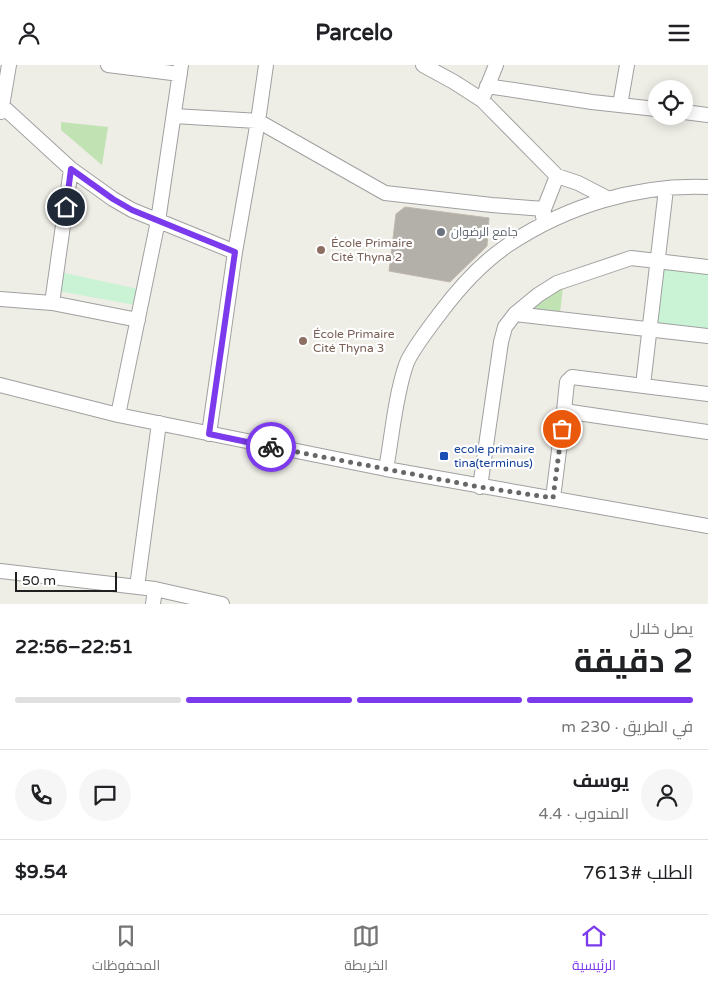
<!DOCTYPE html>
<html lang="ar">
<meta charset="utf-8">
<style>
:root{--surface:#fff;--page:#f6f6f6;--text:#202124;--muted:#757577;--line:#e0e0e0;--accent:#7c3aed}
body{margin:0;font-family:"Varela Round",Cairo,sans-serif;background:var(--page);color:var(--text);direction:rtl;height:100vh;display:flex;flex-direction:column;font-size:19px;white-space:nowrap}
*{box-sizing:border-box;margin:0}
p{font-size:16px;color:var(--muted)}
.icon{flex:none;width:28px;height:28px;fill:none;stroke:currentColor;stroke-width:2;stroke-linecap:round;stroke-linejoin:round}
.map{position:relative;height:539px;overflow:hidden;direction:ltr}
.side{display:flex;flex-direction:column;background:var(--surface);flex:1}
.side>*{flex:none}
.fabs{position:absolute;left:648px;top:15px;display:grid;gap:10px}
.fabs a{display:grid;place-items:center;width:45px;height:45px;border-radius:50%;background:var(--surface);box-shadow:0 2px 12px #0003;font-size:25px}
.scale{position:absolute;left:15px;bottom:12px;width:102px;box-sizing:border-box;padding-left:5px;border:2px solid #1f1f1f;border-top:0;font-size:14px;line-height:18px;white-space:nowrap;color:#1f1f1f;-webkit-text-stroke:4px #fff;paint-order:stroke}
.pin{position:absolute;display:grid;place-items:center;width:42px;height:42px;color:#fff;margin:-21px;border:2px solid #fff;border-radius:50%;box-shadow:0 1px 5px #0007}
.courier{position:absolute;display:grid;place-items:center;width:50px;height:50px;margin:-25px;border:4px solid #7c3aed;border-radius:50%;background:#fff;color:#222;box-shadow:0 1px 6px #0007}
.overview em{font-style:normal;font-weight:700}
.overview div{display:flex;flex-direction:column-reverse}
.overview{display:flex;align-items:center;justify-content:space-between;height:85px;padding:0 15px}
h1{font-size:32px;font-weight:700;line-height:38px}
.bar{display:grid;grid-template-columns:repeat(4,1fr);gap:8px 5px;align-content:center;height:60px;padding:0 15px}
.bar i{height:6px;border-radius:4px;background:var(--line)}
.bar .current{background:var(--accent)}
.bar p{grid-column:span 4}
.line{display:flex;align-items:center;gap:12px;padding:0 15px;border-top:1px solid var(--line)}
.line div{flex:1}
.round{display:grid;place-items:center;flex:none;width:52px;height:52px;border-radius:26px;background:var(--page)}
header{display:flex;justify-content:space-between;align-items:center;height:65px;padding:0 15px;background:var(--surface);font-size:22px;font-weight:700}
.tabs{display:flex;justify-content:space-around;align-items:center;height:70px;border-top:1px solid var(--line);background:var(--surface);font-size:14px;color:var(--muted)}
.tabs a{display:grid;justify-items:center;gap:2px}
.tabs .current{color:var(--accent)}
.map>svg:first-child{display:block}
.grass{fill:#c1e2b3}
.park{fill:#c9f3d4}
.building{fill:#b3b0a9;stroke:#beb7ab}
.lines{fill:none;stroke-linecap:round;stroke-linejoin:round}
.minor-casing{stroke:#a0a0a0;stroke-width:16}
.minor{stroke:#fff;stroke-width:14}
.done{stroke:#676765;stroke-width:5;stroke-dasharray:0 9}
.route{stroke:#7c3aed;stroke-width:6}
.worship-dot{fill:#6b7280;stroke:#fff;stroke-width:2}
.education-dot{fill:#8d6e63;stroke:#fff;stroke-width:2}
.transit-dot{fill:#1a4fb4;stroke:#fff;stroke-width:2}
.labels{text-anchor:middle;dominant-baseline:central;stroke-width:4.5;stroke-linejoin:round;paint-order:stroke}
.worship-label{font-size:12px;fill:#5b616d;stroke:#fff;text-anchor:start}
.education-label{font-size:12px;fill:#785e54;stroke:#fff;text-anchor:start}
.transit-label{font-size:12px;fill:#164399;stroke:#fff;text-anchor:start}
</style>
<header><svg class="icon" aria-label="menu" viewBox="0 0 24 24"><path d="M4 6h16M4 12h16M4 18h16"/></svg>Parcelo<svg class="icon" aria-label="person" viewBox="0 0 24 24"><circle cx="12" cy="8" r="4"/><path d="M4 21q1-7 8-7t8 7"/></svg></header>
<div class="map">
<svg width="708" height="539" viewBox="0 0 708 539">
<rect width="100%" height="100%" fill="#eeede6"/>
<path class="grass" d="M61 57 108 62 102 100 61 65Z
M563 222 560 248 531 245V242Z"/>
<path class="park" d="M664 202 708 208V266L657 259Z
M60 207 138 224 135 240 58 226Z"/>
<path class="building" d="M405 142 489 153 487 181 450 217 389 206 396 149Z"/>
<g class="lines">
<defs>
<path id="minor" d="M108 0 180 9
M423 0 454 17 482 35 557 111 578 118 609 134
M487 21 592 37 656 44
M484 30 496 0
M0 39 71 104 113 134 132 145 235 187
M620 40 627 0
M1 47 9 0
M684 47 708 50
M174 51 258 56 385 128 492 140 544 144
M543 152 544 144 557 111
M0 234 52 238 138 255
M52 238 71 104
M515 249 708 271
M0 320 118 350 386 404 708 461
M643 320 666 124
M564 346 567 317 572 312 708 329
M118 350 158 156 181 0
M209 369 235 187 258 56 266 0
M386 404C392 372 395 332 406 300 410 287 432 259 441 247 459 223 483 197 508 180 566 141 638 119 708 122
M480 422 501 277 505 262 515 249 538 230 557 218 631 193 708 202
M553 433 564 346 708 367
M0 506 155 524 222 539
M137 522 159 358
M153 539 155 524"/>
</defs>
<use href="#minor" class="minor-casing"/>
<use href="#minor" class="minor"/>
</g>
<g class="lines">
<path class="done" d="M271 382 480 422 553 433 562 364"/>
<path class="route" d="M66 142 71 104 113 134 132 145 235 187 209 369 271 382"/>
</g>
<circle class="worship-dot" cx="441" cy="167" r="5"/>
<g class="education-dot">
<circle cx="321" cy="185" r="5"/>
<circle cx="303" cy="276" r="5"/>
</g>
<rect class="transit-dot" x="439" y="386" width="10" height="10" rx="2.5"/>
<g class="labels">
<g class="worship-label">
<text x="451" y="167">جامع الرضوان</text>
</g>
<g class="education-label">
<text x="331" y="178">École Primaire<tspan x="331" dy="14">Cité Thyna 2</tspan></text>
<text x="313" y="269">École Primaire<tspan x="313" dy="14">Cité Thyna 3</tspan></text>
</g>
<g class="transit-label">
<text x="454" y="384">ecole primaire<tspan x="454" dy="14">tina(terminus)</tspan></text>
</g>
</g>
</svg>
<div class="fabs">
<a><svg class="icon" aria-label="locate" viewBox="0 0 24 24"><circle cx="12" cy="12" r="6"/><path d="M12 2v4M12 18v4M2 12h4M18 12h4"/></svg></a>
</div>
<div class="scale">50 m</div>
<div class="pin" style="left:562px;top:364px;background:#ea580c"><svg class="icon" aria-label="bag" viewBox="0 0 24 24"><path d="M5 8h14l-1 12H6zM9 8a3 3 0 0 1 6 0"/></svg></div>
<div class="pin" style="left:66px;top:142px;background:#1f2937"><svg class="icon" aria-label="home" viewBox="0 0 24 24"><path d="M3 11l9-7 9 7M6 9v11h12V9"/></svg></div>
<div class="courier" style="left:271px;top:382px"><svg class="icon" aria-label="bike" viewBox="0 0 24 24"><circle cx="6" cy="16" r="4"/><circle cx="18" cy="16" r="4"/><path d="M6 16l4-8h5l3 8M10 8l3 8H6M13 5h3"/></svg></div>
</div>
<section class="side">
<div class="overview"><div><h1>2 دقيقة</h1><p>يصل خلال</p></div><em>22:51–22:56</em></div>
<div class="bar"><i class="current"></i><i class="current"></i><i class="current"></i><i></i><p>في الطريق · 230 m</p></div>
<div class="line" style="height:90px"><a class="round"><svg class="icon" aria-label="person" viewBox="0 0 24 24"><circle cx="12" cy="8" r="4"/><path d="M4 21q1-7 8-7t8 7"/></svg></a><div><b>يوسف</b><p>المندوب · 4.4</p></div><a class="round"><svg class="icon" aria-label="chat" viewBox="0 0 24 24"><path d="M4 5h16v11H9l-5 4z"/></svg></a><a class="round"><svg class="icon" aria-label="phone" viewBox="0 0 24 24"><path d="M5 4h4l2 5-3 2q2 4 5 5l2-3 5 2v4C11 20 4 13 5 4z"/></svg></a></div>
<div class="line" style="height:65px"><div>الطلب #7613</div><b>$9.54</b></div>
</section>
<nav class="tabs">
<a class="current"><svg class="icon" aria-label="home" viewBox="0 0 24 24"><path d="M3 11l9-7 9 7M6 9v11h12V9"/></svg>الرئيسية</a>
<a><svg class="icon" aria-label="map" viewBox="0 0 24 24"><path d="M3 6l6-2 6 2 6-2v14l-6 2-6-2-6 2zM9 4v14M15 6v14"/></svg>الخريطة</a>
<a><svg class="icon" aria-label="saved" viewBox="0 0 24 24"><path d="M7 4h10v16l-5-4-5 4z"/></svg>المحفوظات</a>
</nav>
